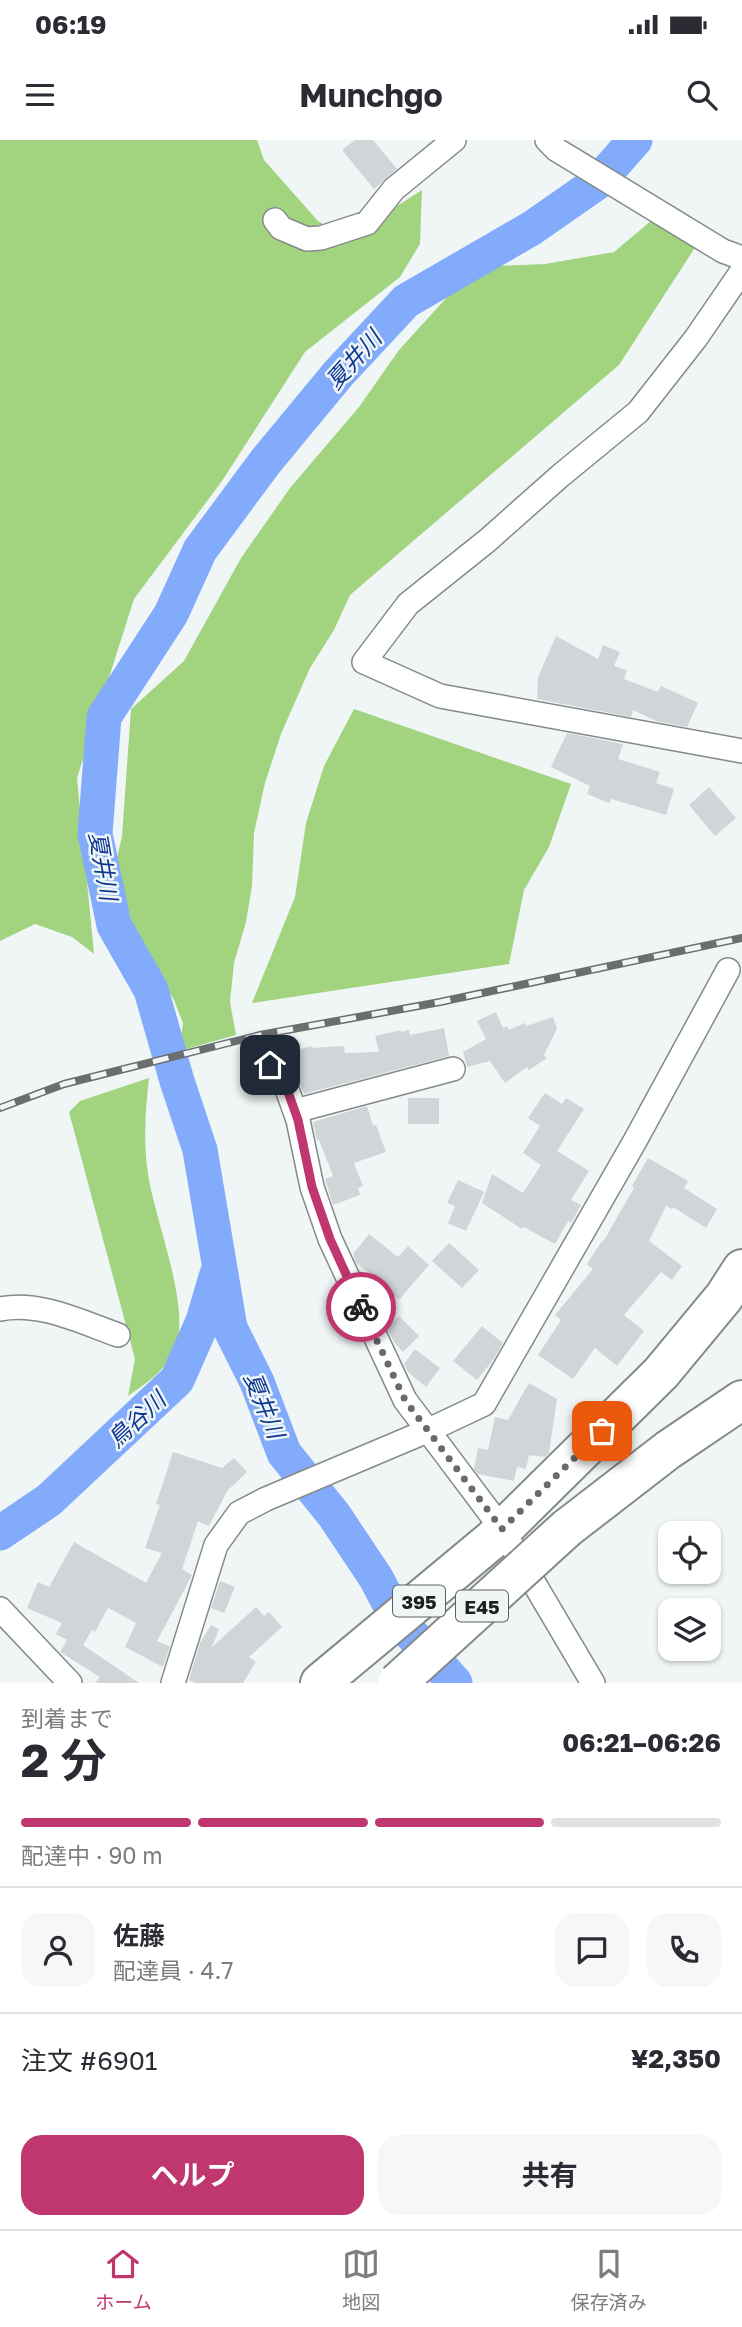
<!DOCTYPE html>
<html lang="ja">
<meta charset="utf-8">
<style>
:root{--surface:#fff;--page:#f7f7f7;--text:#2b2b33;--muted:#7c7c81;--line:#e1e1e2;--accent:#c03770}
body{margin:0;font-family:"Golos Text","Noto Sans JP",sans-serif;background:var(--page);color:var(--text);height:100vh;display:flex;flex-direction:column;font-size:26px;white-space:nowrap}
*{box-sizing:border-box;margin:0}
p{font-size:23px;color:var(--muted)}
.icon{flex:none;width:38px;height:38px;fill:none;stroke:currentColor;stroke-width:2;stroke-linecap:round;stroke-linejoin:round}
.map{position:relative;height:1543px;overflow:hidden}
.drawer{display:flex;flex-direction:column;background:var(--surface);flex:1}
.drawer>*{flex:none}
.tools{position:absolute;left:658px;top:1381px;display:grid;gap:14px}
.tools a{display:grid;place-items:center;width:63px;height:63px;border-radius:14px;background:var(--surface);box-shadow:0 2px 5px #0004;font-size:35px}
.pin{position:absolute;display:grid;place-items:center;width:60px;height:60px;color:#fff;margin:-30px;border-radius:14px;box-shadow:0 4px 10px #0006}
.courier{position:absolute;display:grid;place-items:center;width:70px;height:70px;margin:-35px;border:5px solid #c03770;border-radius:50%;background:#fff;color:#222;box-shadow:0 2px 9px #0007}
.headline em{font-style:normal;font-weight:700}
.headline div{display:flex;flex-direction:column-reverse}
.headline{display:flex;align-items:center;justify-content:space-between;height:119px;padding:0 21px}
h1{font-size:46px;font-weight:700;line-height:52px}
.bar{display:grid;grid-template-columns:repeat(4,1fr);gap:10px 7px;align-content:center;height:84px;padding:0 21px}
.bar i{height:9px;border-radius:5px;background:var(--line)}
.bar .on{background:var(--accent)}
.bar p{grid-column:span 4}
.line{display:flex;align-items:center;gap:18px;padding:0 21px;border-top:2px solid var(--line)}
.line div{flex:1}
.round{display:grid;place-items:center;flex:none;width:74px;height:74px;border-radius:21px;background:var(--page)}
.primary-button{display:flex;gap:14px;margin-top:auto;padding:14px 21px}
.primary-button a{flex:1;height:80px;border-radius:21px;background:var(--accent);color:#fff;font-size:28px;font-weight:700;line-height:80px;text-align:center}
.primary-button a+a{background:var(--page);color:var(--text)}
.status{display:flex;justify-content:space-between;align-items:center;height:49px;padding:0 35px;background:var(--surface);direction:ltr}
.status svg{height:19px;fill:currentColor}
header{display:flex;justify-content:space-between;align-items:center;height:91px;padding:0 21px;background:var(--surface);font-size:32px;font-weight:700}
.dock{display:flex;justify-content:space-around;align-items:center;height:98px;border-top:2px solid var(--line);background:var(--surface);font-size:19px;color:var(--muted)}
.dock a{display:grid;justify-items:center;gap:4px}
.dock .on{color:var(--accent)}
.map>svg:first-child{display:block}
.green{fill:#a2d480}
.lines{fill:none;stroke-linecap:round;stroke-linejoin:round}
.river{stroke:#82abfb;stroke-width:35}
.building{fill:#d0d5d8}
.minor-casing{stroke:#848a8a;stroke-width:26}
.trunk-casing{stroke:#848a8a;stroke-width:42}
.motorway-casing{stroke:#848a8a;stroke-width:42}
.minor{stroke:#fff;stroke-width:23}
.trunk{stroke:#fff;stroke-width:38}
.motorway{stroke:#fff;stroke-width:38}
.rail-casing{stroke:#6a6e6e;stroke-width:8}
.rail{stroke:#f0f6f6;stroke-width:5;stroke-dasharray:16;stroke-linecap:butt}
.motorway-bridge-casing{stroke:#848a8a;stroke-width:42;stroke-linecap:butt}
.motorway-bridge{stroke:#fff;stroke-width:38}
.done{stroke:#686b6b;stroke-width:7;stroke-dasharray:0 12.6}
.route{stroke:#c03770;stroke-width:9}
.labels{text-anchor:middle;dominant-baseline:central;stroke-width:5;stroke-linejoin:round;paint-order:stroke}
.shield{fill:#f0f6f6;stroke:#5d6060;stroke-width:2}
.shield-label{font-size:19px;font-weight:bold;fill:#1e2020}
.water-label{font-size:23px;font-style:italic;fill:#0d3790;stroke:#f0f6f6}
</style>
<div class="status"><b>06:19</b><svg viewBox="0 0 49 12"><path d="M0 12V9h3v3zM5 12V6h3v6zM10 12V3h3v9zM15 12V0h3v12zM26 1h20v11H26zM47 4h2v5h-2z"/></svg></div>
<header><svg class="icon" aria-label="menu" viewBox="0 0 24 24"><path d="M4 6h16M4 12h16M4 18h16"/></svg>Munchgo<svg class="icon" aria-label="search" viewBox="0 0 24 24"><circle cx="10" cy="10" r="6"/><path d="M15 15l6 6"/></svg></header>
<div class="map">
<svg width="742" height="1543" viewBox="0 0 742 1543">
<rect width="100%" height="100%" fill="#f0f6f6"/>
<path class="green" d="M0 0H257L264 20 318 81 347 98 422 50 420 104 400 137 305 212 222 341 134 459 77 638 94 814 72 797 35 784 0 801Z
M671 64 707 89 619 225 350 455 334 490 310 528 281 594 265 643 254 693 252 746 246 782 234 823 230 862 236 895 179 911 183 883 173 858 128 792 118 762 113 735 122 696 131 569 184 521 241 418 290 348 359 267 399 210 468 134 492 126 545 124 614 112Z
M354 569 571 644 549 707 524 750 509 824 252 863 295 757 306 683 324 626Z
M149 938C145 973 143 1006 149 1040 157 1084 188 1162 177 1202 170 1228 148 1242 128 1256L135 1219 69 972 80 961Z"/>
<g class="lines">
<path class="river" d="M0 1393 49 1360 177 1240 203 1181 217 1134
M455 1543 397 1478 376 1438 334 1375 284 1313 257 1242 230 1188 200 1010 177 941 151 850 114 785 95 694 104 577 171 474 200 410 266 321 338 234 406 161 532 88 598 42 635 0"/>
</g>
<path class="building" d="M355 0H373L397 29 374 49 342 10Z
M556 496 598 519 603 505 620 512 614 526 627 530 624 539 658 552 661 546 698 563 687 587 656 581 633 570 631 577 537 559 538 537Z
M567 593 623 604 618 619 660 632 656 643 674 649 666 675 611 659 609 663 587 654 590 646 551 627Z
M709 647 736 678 715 696 689 665Z
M496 872 503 888 507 886 509 890 525 883 527 886 553 877 557 889 544 915 547 918 529 930 527 927 505 943 490 921 467 927 463 912 486 899 477 881Z
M444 888 449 916 304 954 291 919 295 918 293 911 312 906V908L344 906 345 913 379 912 375 896 401 890V892L409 890 410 895Z
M545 953 562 964 566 958 584 969 557 1011 589 1031 571 1060 581 1065 571 1083 568 1081 555 1104 524 1087 522 1089 482 1063 492 1034 523 1053 541 1025 523 1013 540 986 528 978Z
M408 958H439V984H408Z
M367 966 373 986 376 985 386 1012 354 1023 363 1046 358 1048 360 1055 333 1065 325 1039 333 1036 319 1000 317 1001 313 982Z
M648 1018 688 1041 684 1048 717 1069 706 1088 673 1067 672 1069 666 1066 649 1101 682 1126 672 1140 661 1132 624 1175 644 1191 617 1226 595 1208 573 1239 538 1215 561 1180 555 1175 593 1129 587 1124 602 1101 603 1102 634 1048 632 1046Z
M458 1040 484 1052 466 1091 448 1083 455 1066 447 1063Z
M369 1094 398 1117 408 1106 429 1125 399 1160 377 1141 379 1140 356 1123 353 1114Z
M449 1103 479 1130 462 1148 432 1121Z
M399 1176 419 1196 403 1212 394 1202 387 1188Z
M482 1186 503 1203 493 1220 477 1240 453 1221Z
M415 1209 440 1228 426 1247 408 1232 404 1224Z
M529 1243 557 1259 549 1313 545 1317 529 1315 526 1329 517 1327 514 1341 478 1334 474 1329 478 1308 488 1310 495 1277 508 1280Z
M173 1312 222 1328 234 1318 247 1332 227 1351 209 1386 198 1381 182 1429 192 1435 191 1437 157 1501 170 1507 163 1527 125 1507 136 1483 108 1468 95 1492 92 1490 83 1505 139 1543H95L100 1537 60 1512 67 1500 56 1494 62 1483 27 1468 38 1442 49 1447 74 1402 146 1443 162 1413 145 1408 160 1365 156 1364Z
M220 1441 235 1447 224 1473 211 1468Z
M256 1467 264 1476 269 1472 282 1487 249 1517 256 1522 243 1543H195L189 1540 200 1503 211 1485 219 1489 212 1507Z"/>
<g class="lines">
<defs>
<path id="minor" d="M547 0 557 10 723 111 742 118
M275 80 281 88 307 99 321 98 367 83 394 49 454 0
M742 131 696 198 638 272 560 336 488 400 408 464 364 522 440 556 742 611
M258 913 283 938 298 980 312 1047 330 1099 405 1260 502 1389 593 1543
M295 971 453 929
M0 1169C40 1161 81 1182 118 1195
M0 1469 70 1543
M173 1543 216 1405 239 1373 266 1359 427 1291 484 1264 635 1001 728 830"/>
<path id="trunk" d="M320 1543 493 1399 661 1233 724 1157 742 1129"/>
<path id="motorway" d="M567 1388 668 1310 742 1260"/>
</defs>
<use href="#minor" class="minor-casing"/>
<use href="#trunk" class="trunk-casing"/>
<use href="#motorway" class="motorway-casing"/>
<use href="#minor" class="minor"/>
<use href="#trunk" class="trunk"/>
<use href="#motorway" class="motorway"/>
<defs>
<path id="rail" d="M0 968 64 944 260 895 440 862 742 798"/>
</defs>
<use href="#rail" class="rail-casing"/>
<use href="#rail" class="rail"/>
<defs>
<path id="motorway-bridge" d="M397 1543 567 1388"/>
</defs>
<use href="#motorway-bridge" class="motorway-bridge-casing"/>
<use href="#motorway-bridge" class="motorway-bridge"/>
</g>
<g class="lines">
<path class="done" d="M361 1167 405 1260 502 1389 602 1291"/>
<path class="route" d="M270 925 283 938 298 980 312 1047 330 1099 361 1167"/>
</g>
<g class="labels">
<g class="shield">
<rect x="393" y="1445.5" width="52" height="31" rx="5"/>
<rect x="456" y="1450.5" width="52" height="31" rx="5"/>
</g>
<g class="shield-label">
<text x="419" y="1461">395</text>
<text x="482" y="1466">E45</text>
</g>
<g class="water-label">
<text transform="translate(353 219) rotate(-48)">夏井川</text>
<text transform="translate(104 726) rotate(80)">夏井川</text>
<text transform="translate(265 1265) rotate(68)">夏井川</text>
<text transform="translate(136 1279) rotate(-43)">鳥谷川</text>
</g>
</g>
</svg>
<div class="tools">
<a><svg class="icon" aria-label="locate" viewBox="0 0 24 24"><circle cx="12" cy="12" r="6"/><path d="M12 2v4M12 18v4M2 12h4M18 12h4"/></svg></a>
<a><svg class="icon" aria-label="layers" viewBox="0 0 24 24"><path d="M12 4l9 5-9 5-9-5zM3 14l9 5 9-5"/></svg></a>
</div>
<div class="pin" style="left:602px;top:1291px;background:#ea580c"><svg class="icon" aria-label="bag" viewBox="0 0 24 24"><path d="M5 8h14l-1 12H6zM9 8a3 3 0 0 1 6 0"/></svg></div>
<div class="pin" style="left:270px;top:925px;background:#1f2937"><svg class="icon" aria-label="home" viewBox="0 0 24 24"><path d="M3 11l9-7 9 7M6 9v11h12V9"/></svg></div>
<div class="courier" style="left:361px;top:1167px"><svg class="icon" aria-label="bike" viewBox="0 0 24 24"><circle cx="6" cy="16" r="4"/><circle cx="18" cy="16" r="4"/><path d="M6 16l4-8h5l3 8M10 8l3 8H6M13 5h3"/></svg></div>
</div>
<section class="drawer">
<div class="headline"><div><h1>2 分</h1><p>到着まで</p></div><em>06:21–06:26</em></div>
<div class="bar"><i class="on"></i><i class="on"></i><i class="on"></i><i></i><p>配達中 · 90 m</p></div>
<div class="line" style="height:126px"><a class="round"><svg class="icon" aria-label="person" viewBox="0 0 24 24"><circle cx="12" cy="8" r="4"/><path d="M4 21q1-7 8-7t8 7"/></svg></a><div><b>佐藤</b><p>配達員 · 4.7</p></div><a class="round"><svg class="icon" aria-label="chat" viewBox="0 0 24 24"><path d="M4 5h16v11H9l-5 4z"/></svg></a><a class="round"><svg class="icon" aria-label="phone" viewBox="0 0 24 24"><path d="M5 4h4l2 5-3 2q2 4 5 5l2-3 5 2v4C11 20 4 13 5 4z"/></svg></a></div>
<div class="line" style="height:91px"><div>注文 #6901</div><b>¥2,350</b></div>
<div class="primary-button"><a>ヘルプ</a><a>共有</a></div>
</section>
<nav class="dock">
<a class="on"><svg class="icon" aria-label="home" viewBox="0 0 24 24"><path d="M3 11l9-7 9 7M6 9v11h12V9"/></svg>ホーム</a>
<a><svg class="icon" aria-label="map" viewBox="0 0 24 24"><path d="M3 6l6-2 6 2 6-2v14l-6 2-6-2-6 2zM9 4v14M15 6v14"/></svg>地図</a>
<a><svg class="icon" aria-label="saved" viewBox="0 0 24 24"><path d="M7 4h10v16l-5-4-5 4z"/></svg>保存済み</a>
</nav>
